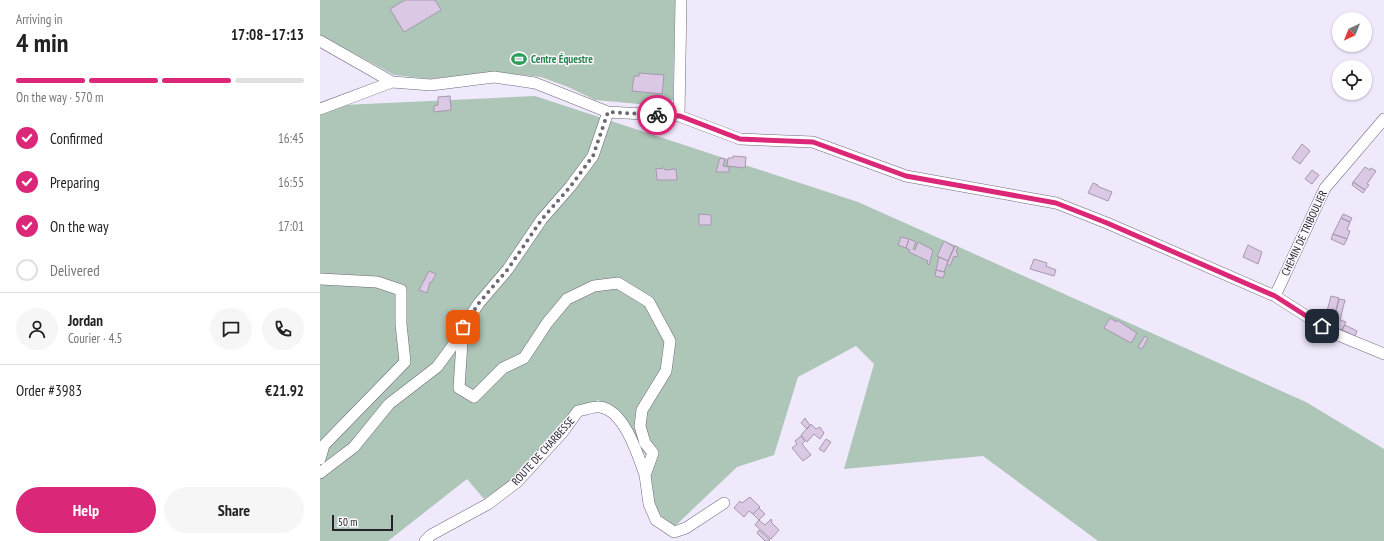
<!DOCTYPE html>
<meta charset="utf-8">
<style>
:root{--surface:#fff;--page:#f6f6f6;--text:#222;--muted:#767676;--line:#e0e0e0;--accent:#db2777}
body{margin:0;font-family:"PT Sans Narrow",sans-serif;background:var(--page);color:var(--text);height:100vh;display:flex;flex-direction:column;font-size:15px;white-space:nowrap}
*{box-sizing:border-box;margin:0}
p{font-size:13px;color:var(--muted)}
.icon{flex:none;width:22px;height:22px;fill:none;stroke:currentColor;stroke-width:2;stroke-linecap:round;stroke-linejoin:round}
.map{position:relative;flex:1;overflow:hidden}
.drawer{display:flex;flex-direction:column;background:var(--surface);width:320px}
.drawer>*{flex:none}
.needle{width:26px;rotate:223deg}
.tools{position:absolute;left:1012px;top:12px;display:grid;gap:8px}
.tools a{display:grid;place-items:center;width:40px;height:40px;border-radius:50%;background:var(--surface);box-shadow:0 1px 3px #0004;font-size:20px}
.scale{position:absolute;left:12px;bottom:10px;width:61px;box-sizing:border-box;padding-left:4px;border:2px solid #25222a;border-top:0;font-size:11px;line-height:14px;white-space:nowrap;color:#25222a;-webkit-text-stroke:3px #fbf9fe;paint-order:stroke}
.pin{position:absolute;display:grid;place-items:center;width:34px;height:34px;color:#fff;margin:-17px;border-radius:8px;box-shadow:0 2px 6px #0006}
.courier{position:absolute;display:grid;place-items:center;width:40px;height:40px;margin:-20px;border:3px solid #db2777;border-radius:50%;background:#fff;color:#222;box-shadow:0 1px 5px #0007}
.summary em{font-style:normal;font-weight:700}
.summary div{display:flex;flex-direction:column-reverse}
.summary{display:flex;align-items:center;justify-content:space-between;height:68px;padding:0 16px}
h1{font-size:26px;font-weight:700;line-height:30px}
.bar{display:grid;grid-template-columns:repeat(4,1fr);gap:6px 4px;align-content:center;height:48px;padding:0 16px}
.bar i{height:5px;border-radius:3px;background:var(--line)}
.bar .selected{background:var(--accent)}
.bar p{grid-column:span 4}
.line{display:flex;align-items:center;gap:10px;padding:0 16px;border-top:1px solid var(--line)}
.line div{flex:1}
.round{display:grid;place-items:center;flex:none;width:42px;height:42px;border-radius:21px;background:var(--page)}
ol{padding:0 16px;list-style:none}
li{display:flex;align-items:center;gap:12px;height:44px}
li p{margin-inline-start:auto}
li .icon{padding:4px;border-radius:50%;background:var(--accent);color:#fff;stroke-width:4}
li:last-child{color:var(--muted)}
li i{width:22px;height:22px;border:2px solid var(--line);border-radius:50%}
.primary-button{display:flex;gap:8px;margin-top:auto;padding:8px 16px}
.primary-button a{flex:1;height:46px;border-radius:24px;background:var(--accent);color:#fff;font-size:16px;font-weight:700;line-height:46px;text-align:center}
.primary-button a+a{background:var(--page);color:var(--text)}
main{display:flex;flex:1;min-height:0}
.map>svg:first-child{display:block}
.green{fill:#adc6b8}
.building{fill:#dbc8e5;stroke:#a598ac}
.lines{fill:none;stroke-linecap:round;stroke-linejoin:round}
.minor-casing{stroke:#6f687c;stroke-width:12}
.minor{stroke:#fff;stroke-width:11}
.done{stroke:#6c6874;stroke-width:4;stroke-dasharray:0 7.2}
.route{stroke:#db2777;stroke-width:5}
.labels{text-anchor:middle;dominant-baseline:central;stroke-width:3;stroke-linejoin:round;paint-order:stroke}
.leisure-label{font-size:11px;font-weight:bold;fill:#27864d;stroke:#fbf9fe;text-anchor:start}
.street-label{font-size:11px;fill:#25222a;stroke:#fbf9fe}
</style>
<main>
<section class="drawer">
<div class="summary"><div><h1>4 min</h1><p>Arriving in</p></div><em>17:08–17:13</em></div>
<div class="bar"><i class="selected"></i><i class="selected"></i><i class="selected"></i><i></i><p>On the way · 570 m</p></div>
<ol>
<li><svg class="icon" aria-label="check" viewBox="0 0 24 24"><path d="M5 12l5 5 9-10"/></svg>Confirmed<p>16:45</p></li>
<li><svg class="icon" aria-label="check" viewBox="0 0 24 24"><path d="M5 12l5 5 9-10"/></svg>Preparing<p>16:55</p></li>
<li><svg class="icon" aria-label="check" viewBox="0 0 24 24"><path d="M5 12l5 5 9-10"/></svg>On the way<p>17:01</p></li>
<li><i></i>Delivered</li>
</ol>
<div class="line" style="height:72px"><a class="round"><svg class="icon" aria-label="person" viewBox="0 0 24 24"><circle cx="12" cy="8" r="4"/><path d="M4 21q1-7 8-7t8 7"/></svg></a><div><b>Jordan</b><p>Courier · 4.5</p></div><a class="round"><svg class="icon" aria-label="chat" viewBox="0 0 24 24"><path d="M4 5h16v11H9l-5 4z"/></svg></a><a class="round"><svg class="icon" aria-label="phone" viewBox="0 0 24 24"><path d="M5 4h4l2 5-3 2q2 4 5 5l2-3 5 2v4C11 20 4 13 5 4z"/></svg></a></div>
<div class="line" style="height:52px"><div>Order #3983</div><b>€21.92</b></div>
<div class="primary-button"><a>Help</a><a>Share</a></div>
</section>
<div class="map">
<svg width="1064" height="541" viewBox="0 0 1064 541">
<rect width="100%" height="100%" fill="#f0e9fc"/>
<path class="green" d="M0 0H355L353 100 341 106 275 100 248 87 221 77 173 72 109 79 74 75 0 35Z
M215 96 538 202 986 402 1064 449V541H778L663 456 524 469 554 364 536 346 478 377 454 455 417 467 353 528 332 506 327 457 294 412 278 400 258 411 193 480 164 499 147 479 68 541H0V114L24 105Z"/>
<path class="building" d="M85 0H115L121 10 84 32 70 9Z
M319 73 344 75 342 94 312 91 314 76H319Z
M130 96 131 110 114 112V106L118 105V97Z
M982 144 990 151 980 164 972 158Z
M413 156 426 157 425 168 407 166 408 158H413Z
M400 158 405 159 403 166 409 167V172H396Z
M1045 167 1050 170 1051 168 1056 171 1047 184 1049 185 1045 190 1033 182Z
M344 168 345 170 356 169 357 180H337L336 169Z
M992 170 999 175 992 184 985 179Z
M1033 182 1045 190 1043 193 1032 185Z
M773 183 778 185 777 186 792 192 788 201 768 193Z
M379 214 391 215V225H379Z
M1023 214 1032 218 1030 222 1021 218Z
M1021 218 1030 222 1027 230 1030 231 1027 239 1013 234Z
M1013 234 1027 239 1024 245 1011 239Z
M581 237 589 239 586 248 578 245Z
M589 239 596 242 593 249 595 250 598 242 613 250 609 265 607 263 608 261 589 252 590 250 586 248Z
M624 241 634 247 628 261 617 256Z
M928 245 942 252 938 264 923 257Z
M635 246 638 247 636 252 638 254 637 257 634 256 630 266 627 264Z
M619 257 628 261 624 272 616 270Z
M714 259 727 263 726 266 736 270 734 276 710 269Z
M616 270 625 272 623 278 615 276Z
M109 271 116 274 111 283 110 282 107 293 99 290Z
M1011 296 1019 298 1012 326 1004 322Z
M1019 299 1025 300 1020 320 1026 322 1022 330 1012 326Z
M790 318 796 322 797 320 817 333 811 343 784 328Z
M1025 325 1037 331 1035 336 1022 330Z
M825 336 828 338 822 349 818 347Z
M485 418 490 426 487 429 481 423Z
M491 424 496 429 500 427 504 433 500 439 494 434 487 442 481 435Z
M481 436 485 441 482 444 491 455 483 461 472 448 477 444 475 441Z
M506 439 511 442 504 452 499 449Z
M430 497 440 507 433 514 429 511 424 517 414 508 420 501 422 503Z
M439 508 445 514 439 520 433 514Z
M451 519 452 521 451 522 459 530 451 539 435 525 439 520 445 525Z
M439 530 450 540 449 541H445L437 533Z"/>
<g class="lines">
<defs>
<path id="minor" d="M0 41 72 82 111 85 174 77 215 83 288 112 359 116 420 139 493 142 586 176 736 203 787 223 955 296 1013 333 1064 354
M0 109 72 82
M359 116 361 0
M0 279 57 282 81 290V324L85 362 4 445 0 459
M955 296 1005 188 1064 119
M0 473 34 447 69 404 117 367 142 333
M325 475 329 504 336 520 354 532 366 528 404 503
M105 541 111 535 168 504 197 482 242 433 258 411C265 410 274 406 280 407 304 410 318 455 325 475L333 453 325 443 320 426 322 410 346 371 350 341 329 302 298 283 274 286 247 299 227 323 204 358 183 368 154 397 139 388 143 327 159 303 188 269 222 219 250 187 273 156 288 112"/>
</defs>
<use href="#minor" class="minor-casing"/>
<use href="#minor" class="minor"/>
</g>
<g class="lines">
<path class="done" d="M143 327 159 303 188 269 222 219 250 187 273 156 288 112 337 115"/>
<path class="route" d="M337 115 360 116 420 139 493 142 586 176 736 203 787 223 955 296 1002 326"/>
</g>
<defs>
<symbol id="stadium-bare" viewBox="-9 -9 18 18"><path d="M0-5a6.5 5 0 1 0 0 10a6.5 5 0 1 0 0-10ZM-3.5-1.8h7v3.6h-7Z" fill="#2e9e5b" stroke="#fbf9fe" stroke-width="2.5" paint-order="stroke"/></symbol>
</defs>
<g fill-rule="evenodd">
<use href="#stadium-bare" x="188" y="48" width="22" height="22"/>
</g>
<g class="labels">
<g class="leisure-label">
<text x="211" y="59">Centre Équestre</text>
</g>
<g class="street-label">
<text transform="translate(984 233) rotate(-65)">CHEMIN DE TRIBOULIER</text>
<text transform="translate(223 451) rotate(-48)">ROUTE DE CHARBESSE</text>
</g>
</g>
</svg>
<div class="tools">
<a><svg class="needle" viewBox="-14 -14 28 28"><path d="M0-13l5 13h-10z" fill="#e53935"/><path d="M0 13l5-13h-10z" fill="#767676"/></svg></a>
<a><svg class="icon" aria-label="locate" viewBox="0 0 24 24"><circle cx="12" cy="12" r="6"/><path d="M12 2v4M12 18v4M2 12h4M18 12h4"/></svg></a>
</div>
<div class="scale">50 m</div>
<div class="pin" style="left:143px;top:327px;background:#ea580c"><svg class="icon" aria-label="bag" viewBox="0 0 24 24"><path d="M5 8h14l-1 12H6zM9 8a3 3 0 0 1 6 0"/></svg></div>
<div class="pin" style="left:1002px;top:326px;background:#1f2937"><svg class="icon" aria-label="home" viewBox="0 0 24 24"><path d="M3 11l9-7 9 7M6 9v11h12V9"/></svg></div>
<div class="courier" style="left:337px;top:115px"><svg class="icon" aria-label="bike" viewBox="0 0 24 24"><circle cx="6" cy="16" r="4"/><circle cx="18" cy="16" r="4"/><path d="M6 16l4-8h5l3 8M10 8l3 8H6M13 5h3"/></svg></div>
</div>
</main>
